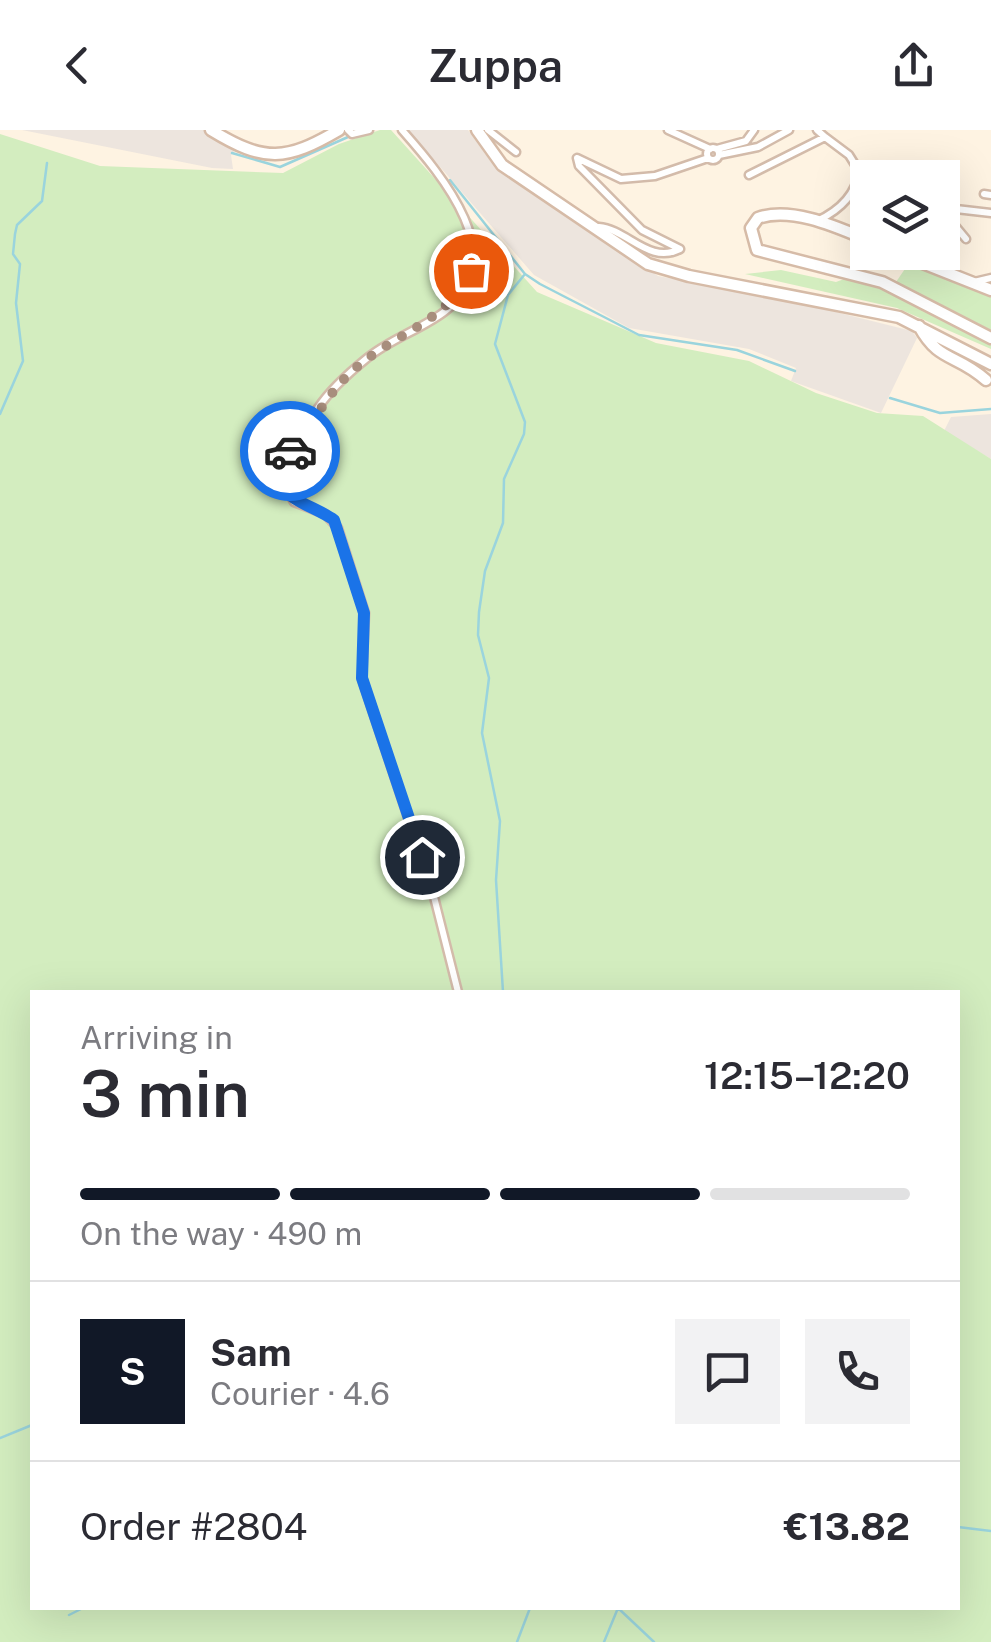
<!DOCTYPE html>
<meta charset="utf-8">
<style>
:root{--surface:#fff;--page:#f2f2f3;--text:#2b2b33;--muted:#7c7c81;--line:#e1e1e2;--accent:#111827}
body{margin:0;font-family:"Public Sans",sans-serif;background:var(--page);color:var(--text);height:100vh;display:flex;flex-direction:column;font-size:38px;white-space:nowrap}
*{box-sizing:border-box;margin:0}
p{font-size:32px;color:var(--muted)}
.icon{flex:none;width:55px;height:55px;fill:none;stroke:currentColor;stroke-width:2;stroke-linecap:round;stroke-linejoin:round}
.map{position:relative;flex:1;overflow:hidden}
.details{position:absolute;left:30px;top:860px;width:930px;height:620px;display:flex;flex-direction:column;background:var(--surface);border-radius:0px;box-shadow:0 10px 40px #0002}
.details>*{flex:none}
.fabs{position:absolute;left:850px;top:30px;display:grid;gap:20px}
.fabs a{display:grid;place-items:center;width:110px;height:110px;border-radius:0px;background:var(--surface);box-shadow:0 10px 40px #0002;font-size:50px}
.pin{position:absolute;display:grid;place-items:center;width:85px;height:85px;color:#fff;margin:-42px;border:5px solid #fff;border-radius:50%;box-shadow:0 2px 10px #0007}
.courier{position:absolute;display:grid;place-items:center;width:100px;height:100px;margin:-50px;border:8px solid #1a73e8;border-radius:50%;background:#fff;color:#222;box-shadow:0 2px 12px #0007}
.overview em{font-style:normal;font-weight:600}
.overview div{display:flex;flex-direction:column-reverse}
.overview{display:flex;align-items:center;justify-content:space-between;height:170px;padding:0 50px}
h1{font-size:65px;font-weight:600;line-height:75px}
.bar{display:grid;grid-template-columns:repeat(4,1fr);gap:15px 10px;align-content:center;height:120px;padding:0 50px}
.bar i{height:12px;border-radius:8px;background:var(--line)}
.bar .on{background:var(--accent)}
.bar p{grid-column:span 4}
.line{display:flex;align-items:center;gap:25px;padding:0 50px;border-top:2px solid var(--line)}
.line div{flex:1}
.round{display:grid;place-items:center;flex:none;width:105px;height:105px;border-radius:0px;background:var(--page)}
header{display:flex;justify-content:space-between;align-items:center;height:130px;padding:0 50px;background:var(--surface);font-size:45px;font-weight:600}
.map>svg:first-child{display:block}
.industrial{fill:#ede5de}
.green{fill:#d3edbf;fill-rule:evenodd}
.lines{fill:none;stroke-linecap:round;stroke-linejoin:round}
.stream{stroke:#9ad4dd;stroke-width:2.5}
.street-casing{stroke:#d3bbaa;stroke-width:11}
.secondary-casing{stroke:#d6bba7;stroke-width:15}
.street{stroke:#fff;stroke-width:6}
.secondary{stroke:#fff;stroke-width:10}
.done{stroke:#a88e7d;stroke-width:10;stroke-dasharray:0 18}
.route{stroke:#1a73e8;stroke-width:12}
</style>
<header><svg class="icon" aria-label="back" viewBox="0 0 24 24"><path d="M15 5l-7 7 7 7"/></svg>Zuppa<svg class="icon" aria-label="share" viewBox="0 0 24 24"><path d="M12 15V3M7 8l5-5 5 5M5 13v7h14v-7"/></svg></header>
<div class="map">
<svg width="991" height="1512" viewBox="0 0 991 1512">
<rect width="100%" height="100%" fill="#fef3e2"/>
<path class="industrial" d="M22 0H203L236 19 231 25 233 39 212 38Z
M408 0H468L491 32 516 52 658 146 796 172 912 201 917 208 881 283 791 251 796 238 749 219 629 198 534 145Z
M991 284V329L944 301 951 287Z"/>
<path class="green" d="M380 0H391L537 162 656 213 749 231 816 263 877 283 923 286 991 329V1512H0V4L100 36 283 43 339 14ZM32 862H958V1478H32Z
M909 133 991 165V200L896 152Z
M781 140 836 152 847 148 867 153 903 166 991 213V219L897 178 745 144Z"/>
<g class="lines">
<path class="stream" d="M232 23 280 37 348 7
M450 50 525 144 540 154 639 205 737 220 795 241
M890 268 940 283 991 279
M0 284 23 231 16 173 20 134 13 124 15 104 17 95 42 71 47 33
M503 862 496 750 500 691 482 603 489 548 478 505 479 482 485 441 503 393 504 349 524 304 525 292 495 214 508 165 525 144
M0 1308 32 1295
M958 1397 991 1401
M618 1478 654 1512
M69 1485 83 1478
M517 1512 530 1478
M604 1512 618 1478"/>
<defs>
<path id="street" d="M348 0 352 4 369 0
M402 0C441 44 515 130 444 182 420 200 390 209 366 229 350 242 330 260 318 278 313 286 313 298 306 306 294 322 280 326 281 349L294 372 325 384 338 398 365 483 362 549 433 763 458 862
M488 0 516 22
M668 0 710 19
M817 0 825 7
M707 24a6 6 0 1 1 12 0a6 6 0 1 1-12 0Z
M717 19 746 11 754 0
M719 25 758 17 789 0
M749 45 825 7 849 25 859 41C856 66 838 81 817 91
M942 58 956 79 991 83
M984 64 991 65
M942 96 956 97 966 109
M599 97C627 99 649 135 680 119L642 100 579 36 577 28 621 49 655 46 708 28
M974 152 991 148"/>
<path id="secondary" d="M211 0C265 33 286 31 339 0
M477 0 502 35 648 134 689 146 899 187 991 234
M868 110C837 97 791 76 758 88L751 98 757 120 882 152 991 208
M895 122 991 160
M919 196C939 233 956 223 986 250"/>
</defs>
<use href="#street" class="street-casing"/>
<use href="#secondary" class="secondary-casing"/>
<use href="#street" class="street"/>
<use href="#secondary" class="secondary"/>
</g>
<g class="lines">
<path class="done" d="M290 321C312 296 325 267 350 243 393 203 446 194 471 141"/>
<path class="route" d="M290 321C257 365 309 372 334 390L364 483 362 548 422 727"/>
</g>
</svg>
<div class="fabs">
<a><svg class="icon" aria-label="layers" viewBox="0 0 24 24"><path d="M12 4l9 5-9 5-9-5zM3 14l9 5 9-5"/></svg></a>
</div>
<div class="pin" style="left:471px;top:141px;background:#ea580c"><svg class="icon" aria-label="bag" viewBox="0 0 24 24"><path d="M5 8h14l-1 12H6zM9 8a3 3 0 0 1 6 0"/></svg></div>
<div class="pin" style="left:422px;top:727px;background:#1f2937"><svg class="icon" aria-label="home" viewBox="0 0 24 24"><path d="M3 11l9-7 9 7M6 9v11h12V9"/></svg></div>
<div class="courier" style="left:290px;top:321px"><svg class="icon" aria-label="car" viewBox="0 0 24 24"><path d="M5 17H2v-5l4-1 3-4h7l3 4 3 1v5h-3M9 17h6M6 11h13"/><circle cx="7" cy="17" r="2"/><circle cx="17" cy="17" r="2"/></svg></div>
<section class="details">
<div class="overview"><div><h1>3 min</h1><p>Arriving in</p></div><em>12:15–12:20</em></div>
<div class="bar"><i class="on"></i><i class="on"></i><i class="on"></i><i></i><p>On the way · 490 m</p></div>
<div class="line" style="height:180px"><b class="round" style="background:var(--accent);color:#fff">S</b><div><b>Sam</b><p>Courier · 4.6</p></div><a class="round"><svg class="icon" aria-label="chat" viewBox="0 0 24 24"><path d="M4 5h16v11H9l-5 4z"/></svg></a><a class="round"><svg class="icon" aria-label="phone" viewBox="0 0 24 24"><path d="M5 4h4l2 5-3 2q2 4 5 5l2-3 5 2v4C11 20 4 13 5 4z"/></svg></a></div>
<div class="line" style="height:130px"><div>Order #2804</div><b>€13.82</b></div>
</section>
</div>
